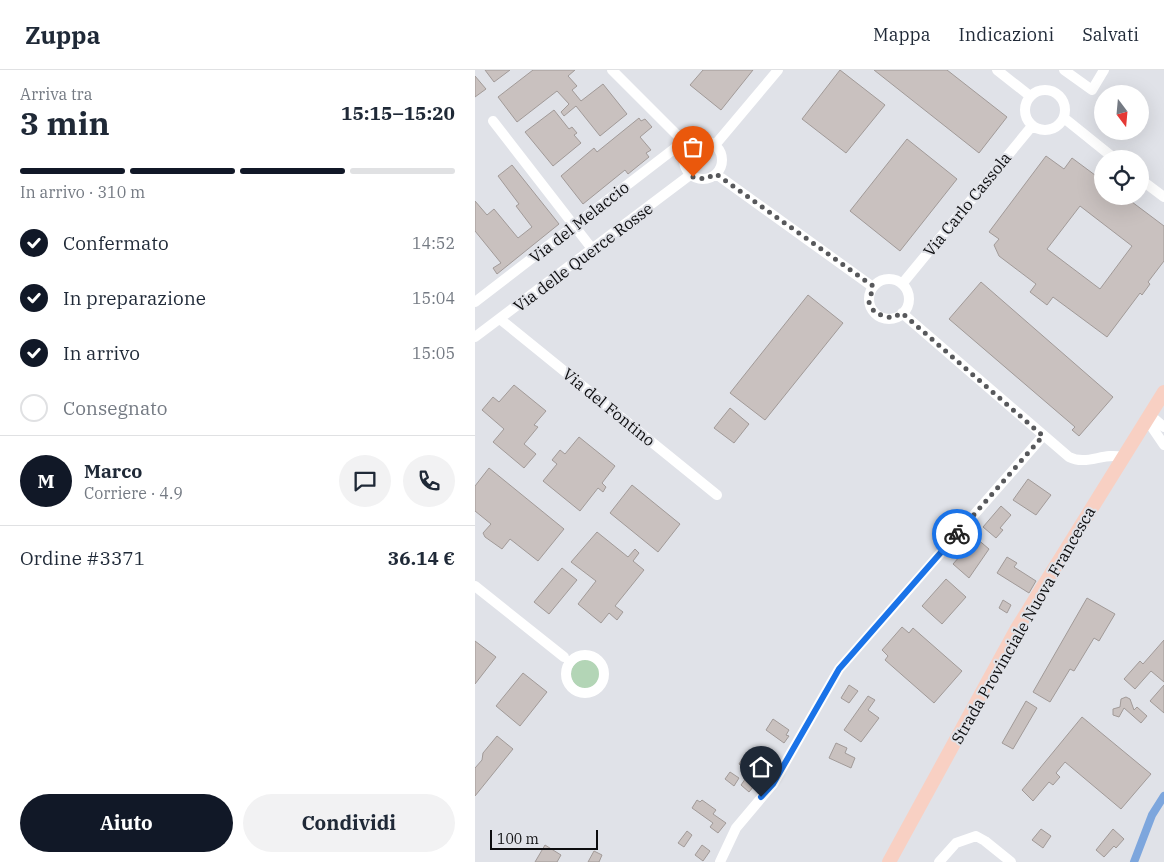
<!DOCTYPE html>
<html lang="it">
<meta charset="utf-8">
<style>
:root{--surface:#fff;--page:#f2f2f3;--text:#1f2937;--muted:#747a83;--line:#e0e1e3;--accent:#111827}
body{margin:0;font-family:"IBM Plex Serif",serif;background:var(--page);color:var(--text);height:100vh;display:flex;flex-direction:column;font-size:19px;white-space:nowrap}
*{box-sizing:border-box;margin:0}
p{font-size:16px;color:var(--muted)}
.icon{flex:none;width:28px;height:28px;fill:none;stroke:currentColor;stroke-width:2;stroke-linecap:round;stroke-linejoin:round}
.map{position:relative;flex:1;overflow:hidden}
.details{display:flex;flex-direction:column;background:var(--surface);width:475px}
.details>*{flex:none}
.needle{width:32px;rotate:164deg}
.controls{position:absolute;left:619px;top:15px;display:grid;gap:10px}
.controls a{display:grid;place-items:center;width:55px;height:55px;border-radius:50%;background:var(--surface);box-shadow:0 5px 20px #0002;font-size:25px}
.scale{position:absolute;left:15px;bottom:12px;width:108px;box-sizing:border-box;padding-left:5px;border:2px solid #0d0d0f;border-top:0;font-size:14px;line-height:18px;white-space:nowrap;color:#0d0d0f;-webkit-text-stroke:4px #e0e2e8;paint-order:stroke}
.pin{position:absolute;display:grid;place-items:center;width:42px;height:42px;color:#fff;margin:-51px -21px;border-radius:50% 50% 50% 0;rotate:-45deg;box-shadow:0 0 5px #0007}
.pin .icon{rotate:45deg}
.courier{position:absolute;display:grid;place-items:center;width:50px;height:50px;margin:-25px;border:4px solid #1a73e8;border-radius:50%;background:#fff;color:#222;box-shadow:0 1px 6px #0007}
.headline em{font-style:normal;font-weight:700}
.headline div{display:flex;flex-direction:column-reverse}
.headline{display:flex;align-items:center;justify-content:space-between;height:85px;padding:0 20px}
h1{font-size:32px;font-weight:700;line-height:38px}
.bar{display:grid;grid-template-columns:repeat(4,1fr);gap:8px 5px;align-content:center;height:60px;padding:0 20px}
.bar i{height:6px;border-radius:4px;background:var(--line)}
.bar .on{background:var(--accent)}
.bar p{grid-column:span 4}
.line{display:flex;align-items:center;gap:12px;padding:0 20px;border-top:1px solid var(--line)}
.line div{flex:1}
.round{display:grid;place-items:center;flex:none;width:52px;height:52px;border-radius:26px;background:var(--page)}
ol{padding:0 20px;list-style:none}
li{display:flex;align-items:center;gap:15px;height:55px}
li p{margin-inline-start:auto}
li .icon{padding:5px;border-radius:50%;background:var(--accent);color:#fff;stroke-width:4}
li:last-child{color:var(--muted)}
li i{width:28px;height:28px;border:2px solid var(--line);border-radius:50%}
.action{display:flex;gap:10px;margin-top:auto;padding:10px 20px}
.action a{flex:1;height:58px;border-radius:30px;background:var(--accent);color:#fff;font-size:20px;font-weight:700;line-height:58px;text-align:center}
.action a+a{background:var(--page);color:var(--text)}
header{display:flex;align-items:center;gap:30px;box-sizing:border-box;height:70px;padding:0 25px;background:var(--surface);border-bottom:1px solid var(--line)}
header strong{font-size:24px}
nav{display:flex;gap:28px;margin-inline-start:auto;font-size:18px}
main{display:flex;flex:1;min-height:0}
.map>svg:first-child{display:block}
.green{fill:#b3d5b6}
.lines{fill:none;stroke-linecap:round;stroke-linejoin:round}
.canal{stroke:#7da6dd;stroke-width:8}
.building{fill:#c9c1bf;stroke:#a19a98;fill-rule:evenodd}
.minor{stroke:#fff;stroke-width:10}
.major{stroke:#f8d0c3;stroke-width:14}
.done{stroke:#57585b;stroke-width:5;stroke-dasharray:0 9}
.route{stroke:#1a73e8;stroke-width:6}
.labels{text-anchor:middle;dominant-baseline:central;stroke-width:4;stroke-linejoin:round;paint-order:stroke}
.street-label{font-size:16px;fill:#0d0d0f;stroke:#e0e2e8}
</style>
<header>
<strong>Zuppa</strong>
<nav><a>Mappa</a><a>Indicazioni</a><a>Salvati</a></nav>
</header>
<main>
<section class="details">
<div class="headline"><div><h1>3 min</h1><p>Arriva tra</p></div><em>15:15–15:20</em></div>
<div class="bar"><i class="on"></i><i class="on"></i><i class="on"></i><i></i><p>In arrivo · 310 m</p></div>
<ol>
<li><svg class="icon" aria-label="check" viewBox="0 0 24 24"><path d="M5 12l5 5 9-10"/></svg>Confermato<p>14:52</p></li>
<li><svg class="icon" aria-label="check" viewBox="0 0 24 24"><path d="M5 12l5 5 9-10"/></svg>In preparazione<p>15:04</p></li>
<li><svg class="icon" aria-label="check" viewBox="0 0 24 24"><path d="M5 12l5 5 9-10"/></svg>In arrivo<p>15:05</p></li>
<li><i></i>Consegnato</li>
</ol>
<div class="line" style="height:90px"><b class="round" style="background:var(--accent);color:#fff">M</b><div><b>Marco</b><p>Corriere · 4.9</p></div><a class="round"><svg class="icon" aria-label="chat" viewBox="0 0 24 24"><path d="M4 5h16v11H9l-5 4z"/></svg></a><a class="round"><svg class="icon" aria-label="phone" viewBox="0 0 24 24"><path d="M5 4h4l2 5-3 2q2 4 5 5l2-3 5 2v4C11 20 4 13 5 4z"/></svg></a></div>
<div class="line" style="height:65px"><div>Ordine #3371</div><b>36.14 €</b></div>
<div class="action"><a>Aiuto</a><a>Condividi</a></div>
</section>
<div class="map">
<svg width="689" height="792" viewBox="0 0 689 792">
<rect width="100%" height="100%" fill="#e0e2e8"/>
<path class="green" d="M96 604a15 15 0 1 1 30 0a15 15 0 1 1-30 0Z"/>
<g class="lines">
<path class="canal" d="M659 792 677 745 689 726"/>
</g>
<path class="building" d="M10 0H35L19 12Z
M58 0H100L93 6 102 16 97 20 106 31 128 14 152 44 125 66 101 36 89 46 86 42 94 34 82 21 42 52 23 27Z
M228 0H278L246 40 215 15Z
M365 0 410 35 371 83 327 49Z
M399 0H472L532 47 504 83Z
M0 6 11 19 0 27Z
M79 40 94 59 97 57 102 63 99 65 106 73 78 96 50 62Z
M164 48 166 51 170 49 177 57 165 67 176 80 171 83 174 87 153 104 150 100 108 134 86 106 119 78 122 82Z
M432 69 482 109 425 181 375 141Z
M571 86 589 99 597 88 628 111V126H649L689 156V191L673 212 675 214 667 225 665 223 632 267 578 227 572 235 555 222 561 214 524 186 519 175 524 169 514 162ZM605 136 657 176 625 219 572 179Z
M37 95 84 154 22 204 18 198 26 193 0 161V131L12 145 19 139 43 168 57 157 41 136 44 134 23 106Z
M506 212 638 327 604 366 597 360 600 357 474 249Z
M333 225 368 253 290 350 255 323Z
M39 315 71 341 59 355 63 357 49 374 61 384 49 398 18 372 29 359 7 340 18 327 24 332Z
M255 338 274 354 259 373 239 358Z
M104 367 140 396 127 413 131 417 128 422 123 418 105 441 68 411 82 394 77 390 85 380 90 384Z
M14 398 89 459 63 491 35 469 27 479 10 467 8 463 16 454 0 441V416Z
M553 409 576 425 561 445 538 430Z
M157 415 205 454 183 482 135 443Z
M526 436 536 445 525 458 528 460 521 468 508 457Z
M122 462 153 487 160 479 164 483 158 491 169 500 140 536 148 542 142 550 134 543 126 553 103 534 121 511 96 492Z
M501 468 514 479 494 508 478 494Z
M532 487 542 493 539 497 561 511 554 523 522 503Z
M87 498 102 510 74 544 59 532Z
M471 509 491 527 467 554 447 536Z
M612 528 640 544 624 571 619 568 599 601 595 599 575 632 558 622Z
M528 530 536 535 532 543 524 538Z
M427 557 434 563 438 558 487 601 459 633 410 590 413 586 407 580Z
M689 570V612L676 601 660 619 649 609 665 591 668 594Z
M0 571 21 587 0 614Z
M48 603 72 622 45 656 21 636Z
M374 615 383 621 374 633 366 628Z
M689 615V643L675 631Z
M393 626 400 630 393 640 404 648 386 672 369 660Z
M651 627 655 629 659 640 662 637 672 646 666 653 649 638 644 647 638 645V639L645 637 646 629Z
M551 631 562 638 538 679 527 673Z
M607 647 676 704 646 739 590 692 581 703 585 707 578 715 574 712 558 731 547 720Z
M298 649 314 660 311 665 314 666 309 673 291 660Z
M22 666 38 679 0 726V698L7 690 8 683Z
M361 673 372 678 370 683 380 688 376 698 354 688Z
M267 689 274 694 270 699 264 694Z
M278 698 288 705 274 722 266 715Z
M255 702 264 708 259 716 250 709Z
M222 730 225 732 227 730 241 740 238 744 251 753 243 763 235 757 238 753 217 738Z
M566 759 576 766 568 778 557 770Z
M638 759 649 769 641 778 639 776 629 787 621 780Z
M212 761 217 765 209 777 203 773Z
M70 775 86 785 82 792H60Z
M227 775 235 781 228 791 220 785Z
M119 781 127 785 124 792H113Z"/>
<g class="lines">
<path class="minor" d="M137 0 213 76
M522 0 555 26
M589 0 617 20 629 0
M550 40a20 20 0 1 1 40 0a20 20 0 1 1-40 0Z
M589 48 640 89
M18 51 118 180
M209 90a19 19 0 1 1 38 0a19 19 0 1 1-38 0Z
M240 75 303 0
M241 104 398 217
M665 109 689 127
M394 229a20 20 0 1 1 40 0a20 20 0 1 1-40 0Z
M427 214 557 56
M0 232 208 72
M427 243 594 387C612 396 628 382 647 387
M25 249 242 425
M0 267 215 105
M675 345 689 357
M672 350 689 375
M0 516 89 587
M91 604a19 19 0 1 1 38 0a19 19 0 1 1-38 0Z
M245 792 261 758 298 714 364 599 568 366
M464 792 481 773 501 766 510 771 536 792"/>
<path class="major" d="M414 792 541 560 689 322"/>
</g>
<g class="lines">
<path class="done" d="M218 107 230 109 241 104 398 216 394 233 400 243 417 248 427 243 568 366 482 464"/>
<path class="route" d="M286 727 298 714 364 599 482 464"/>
</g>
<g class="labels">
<g class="street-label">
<text transform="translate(492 134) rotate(-51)">Via Carlo Cassola</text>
<text transform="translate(104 152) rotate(-38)">Via del Melaccio</text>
<text transform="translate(108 187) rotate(-37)">Via delle Querce Rosse</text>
<text transform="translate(134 337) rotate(39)">Via del Fontino</text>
<text transform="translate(548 555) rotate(-60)">Strada Provinciale Nuova Francesca</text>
</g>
</g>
</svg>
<div class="controls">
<a><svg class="needle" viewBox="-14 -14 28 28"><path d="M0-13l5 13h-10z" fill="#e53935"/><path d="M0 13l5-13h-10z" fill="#747a83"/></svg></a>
<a><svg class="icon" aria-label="locate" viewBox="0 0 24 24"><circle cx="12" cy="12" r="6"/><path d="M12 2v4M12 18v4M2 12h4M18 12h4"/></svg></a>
</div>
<div class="scale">100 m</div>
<div class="pin" style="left:218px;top:107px;background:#ea580c"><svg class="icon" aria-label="bag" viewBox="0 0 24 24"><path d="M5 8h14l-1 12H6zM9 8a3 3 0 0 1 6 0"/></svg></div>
<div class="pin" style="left:286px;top:727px;background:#1f2937"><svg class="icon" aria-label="home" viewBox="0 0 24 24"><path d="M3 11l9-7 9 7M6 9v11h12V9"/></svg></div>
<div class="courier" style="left:482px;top:464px"><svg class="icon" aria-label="bike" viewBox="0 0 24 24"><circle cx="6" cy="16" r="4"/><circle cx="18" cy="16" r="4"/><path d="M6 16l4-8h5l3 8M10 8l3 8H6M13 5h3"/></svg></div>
</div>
</main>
